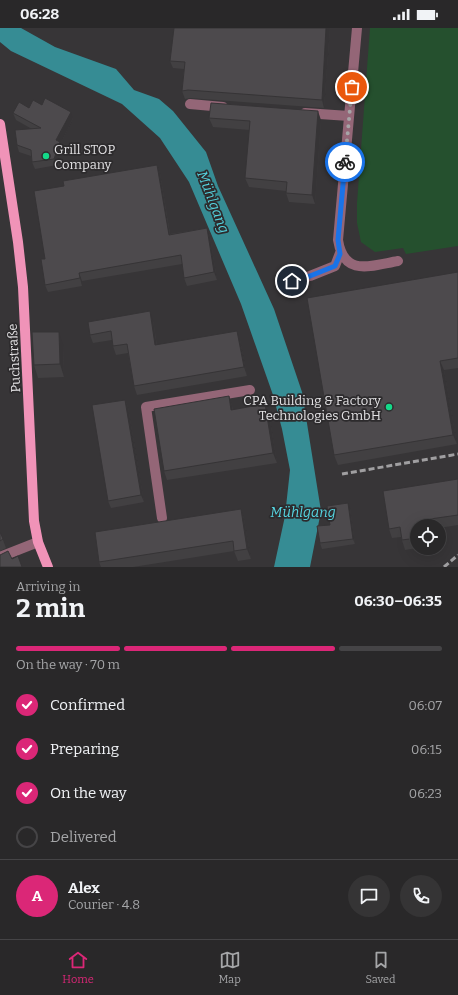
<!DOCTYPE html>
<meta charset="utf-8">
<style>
:root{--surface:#292829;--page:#353435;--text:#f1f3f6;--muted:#a5a6a8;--line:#454446;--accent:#db2777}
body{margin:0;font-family:Bitter,serif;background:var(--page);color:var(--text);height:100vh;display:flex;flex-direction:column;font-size:15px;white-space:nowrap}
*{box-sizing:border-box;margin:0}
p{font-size:13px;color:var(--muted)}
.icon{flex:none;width:22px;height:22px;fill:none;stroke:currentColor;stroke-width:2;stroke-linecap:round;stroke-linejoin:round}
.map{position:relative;height:539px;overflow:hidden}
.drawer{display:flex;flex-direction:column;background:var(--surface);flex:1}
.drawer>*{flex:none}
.fabs{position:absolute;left:410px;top:491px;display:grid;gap:8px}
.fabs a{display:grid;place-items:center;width:36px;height:36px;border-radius:50%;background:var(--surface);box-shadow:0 4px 16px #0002,0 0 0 1px var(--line);font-size:20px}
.pin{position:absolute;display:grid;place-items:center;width:34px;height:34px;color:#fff;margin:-17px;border:2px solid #fff;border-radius:50%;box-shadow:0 1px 4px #0007}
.courier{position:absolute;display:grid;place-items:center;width:40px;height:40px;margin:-20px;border:3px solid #1a73e8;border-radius:50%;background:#fff;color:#222;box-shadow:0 1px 5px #0007}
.overview em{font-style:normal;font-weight:700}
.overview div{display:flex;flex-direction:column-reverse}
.overview{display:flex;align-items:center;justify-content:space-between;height:68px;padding:0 16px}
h1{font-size:26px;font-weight:700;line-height:30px}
.bar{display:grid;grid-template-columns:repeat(4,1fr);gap:6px 4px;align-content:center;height:48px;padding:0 16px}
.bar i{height:5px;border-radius:3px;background:var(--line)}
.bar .selected{background:var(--accent)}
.bar p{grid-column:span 4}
.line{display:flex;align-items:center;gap:10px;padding:0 16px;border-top:1px solid var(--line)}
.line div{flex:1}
.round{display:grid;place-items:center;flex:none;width:42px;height:42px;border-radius:21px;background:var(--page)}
ol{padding:0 16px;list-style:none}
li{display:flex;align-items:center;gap:12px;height:44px}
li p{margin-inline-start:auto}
li .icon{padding:4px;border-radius:50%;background:var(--accent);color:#fff;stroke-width:4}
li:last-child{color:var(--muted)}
li i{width:22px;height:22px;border:2px solid var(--line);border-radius:50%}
.status{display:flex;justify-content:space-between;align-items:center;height:28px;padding:0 20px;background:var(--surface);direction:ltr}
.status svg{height:11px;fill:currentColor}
.dock{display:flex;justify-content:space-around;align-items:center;height:56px;border-top:1px solid var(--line);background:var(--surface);font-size:11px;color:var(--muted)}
.dock a{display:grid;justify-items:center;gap:2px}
.dock .selected{color:var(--accent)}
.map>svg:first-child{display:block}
.green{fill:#25502e}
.water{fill:#368c94}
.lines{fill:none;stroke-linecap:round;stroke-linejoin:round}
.minor{stroke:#946677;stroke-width:10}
.major{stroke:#f093b8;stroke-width:10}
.rail{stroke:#a09fa1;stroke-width:3;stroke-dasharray:6 3;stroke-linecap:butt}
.wall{fill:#424042}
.shaded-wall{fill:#363436}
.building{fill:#4d4a4d;stroke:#363436}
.done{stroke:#a6a5a7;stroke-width:4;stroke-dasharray:0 7.2}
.route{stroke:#1a73e8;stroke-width:5}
.poi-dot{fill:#14d989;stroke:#2d2b2d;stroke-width:1.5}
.labels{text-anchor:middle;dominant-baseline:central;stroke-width:3.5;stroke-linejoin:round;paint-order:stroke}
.poi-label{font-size:13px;fill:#e2e1e3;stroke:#2d2b2d;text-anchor:start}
.street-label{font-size:13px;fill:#e2e1e3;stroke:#2d2b2d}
.water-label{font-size:14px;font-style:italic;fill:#55d4e0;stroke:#2d2b2d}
</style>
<div class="status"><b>06:28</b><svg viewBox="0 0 49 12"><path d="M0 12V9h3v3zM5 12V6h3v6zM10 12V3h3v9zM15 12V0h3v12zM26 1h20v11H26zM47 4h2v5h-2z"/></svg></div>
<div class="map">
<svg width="458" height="539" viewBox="0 0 458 539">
<rect width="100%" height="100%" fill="#373537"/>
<path class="green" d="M370 0H458V218L406 226 403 220 375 224 361 214 357 195V175Z"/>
<path class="water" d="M0 0H21L55 19 116 41 134 62 159 71 173 83 206 124 218 158 274 281 302 364 321 483 310 539H274L285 488 290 442 282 401 273 367 241 276 189 154 160 110 122 76 11 23 0 14Z"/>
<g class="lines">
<path class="minor" d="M357 0 338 212C344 249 370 238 398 233
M190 76 223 79
M305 85 349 88
M292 253 310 248 335 238 340 225
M162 490 146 379 250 362
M0 529 38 514"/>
<path class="major" d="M0 96 18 214 23 259 34 493 38 514 48 539"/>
<path class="rail" d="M342 446 458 426
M444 539 458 527"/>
</g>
<path class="wall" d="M330 0 324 80 190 70 185 71 182 63 184 41 173 40 170 33Z
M42 77 73 90 61 115 63 121 57 137 35 141 32 134 31 128 19 124 17 117 32 101 16 92 13 85 29 80Z
M209 90 321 92 315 176 289 174 286 165V163L249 159 245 150 250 102 213 99Z
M157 137 160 145 170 206 207 200 210 208 217 252 187 258 184 250 182 236 82 253V258L48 264 45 257V231L64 158Z
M458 244V340L444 342 457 416 338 437 334 427Z
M153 292 157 317 240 312 247 348 137 367 134 358 128 325 116 327 113 318 112 312 93 315 90 307Z
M63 316 64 349 38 350 34 337Z
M229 368 232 378 233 382 269 386 277 435 167 452 164 443Z
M125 372 128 379 144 474 111 480 108 473Z
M458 451V497L439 500V498H417V520L405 522 401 509 392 510 389 501Z
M350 480 355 516 322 521 320 515 330 497Z
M241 481 244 491 251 531 238 533 234 523 133 539H101L99 534Z
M0 504 6 520 0 523Z"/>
<path class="shaded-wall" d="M326 0H330L324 80 322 72Z
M318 83 321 92 315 176 312 167Z
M71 84 73 90 61 115 63 121 57 137 54 131 56 112Z
M157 137 160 145 171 215 169 207Z
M207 200 210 208 217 252 214 244Z
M79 245 82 253V258L80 250Z
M150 283 153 292 158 326 155 317Z
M237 303 240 312 247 348 244 339Z
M59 304 63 316 64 349 60 336Z
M440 333 444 342 457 416 453 407Z
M229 368 232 378 234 392 231 382Z
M125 372 128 379 144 474 141 467Z
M265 376 269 386 277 435 273 425Z
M348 475 350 480 355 516 353 511Z
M241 481 244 491 251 531 247 521Z"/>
<path class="building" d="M174 0H326L322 72 188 62 182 63 185 34 170 33Z
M45 70 71 84 56 112 60 114 54 131 32 134 31 122 17 117 15 102 41 100 13 85 19 74 29 80 33 72 42 77Z
M211 75 318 83 312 167 286 165 287 154 245 150 250 93 209 90Z
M157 137 169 207 207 200 214 244 184 250 181 227 79 245 80 250 45 257 41 231H45L34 163 64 158 63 153Z
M458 244V330L440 333 453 407 334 427 307 270Z
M150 283 155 317 237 303 244 339 134 358 127 316 113 318 111 303 90 307 88 294Z
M32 304H59L60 336 34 337Z
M229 368 231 382 265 376 273 425 164 443 154 381Z
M125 372 141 467 108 473 92 377Z
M458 451V487L430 491 431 498H417V510L402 512 400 499 389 501 383 463Z
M348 475 353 511 320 515 317 498 330 497 327 478Z
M241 481 247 521 234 523 233 513 99 534 95 504Z
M0 504 3 511 0 513Z
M8 523 12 531 18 528 22 539H0V527Z"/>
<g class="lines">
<path class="done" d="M345 134 352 59"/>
<path class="route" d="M292 253 310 248 335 238 340 226 338 212 345 134"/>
</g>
<g class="poi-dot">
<circle cx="46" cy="128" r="4"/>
<circle cx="389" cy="379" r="4"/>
</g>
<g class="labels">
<g class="poi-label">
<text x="54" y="121">Grill STOP<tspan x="54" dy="15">Company</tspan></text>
<text x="381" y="372" text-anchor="end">CPA Building &amp; Factory<tspan x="381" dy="15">Technologies GmbH</tspan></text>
</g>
<g class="street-label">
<text transform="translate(14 330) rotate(-93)">Puchstraße</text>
</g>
<g class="water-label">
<text transform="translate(213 174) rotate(69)">Mühlgang</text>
<text x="303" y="484">Mühlgang</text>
</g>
</g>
</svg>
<div class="fabs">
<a><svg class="icon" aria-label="locate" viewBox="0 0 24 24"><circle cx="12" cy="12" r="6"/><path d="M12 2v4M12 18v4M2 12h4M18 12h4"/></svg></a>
</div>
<div class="pin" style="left:352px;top:59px;background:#ea580c"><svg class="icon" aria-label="bag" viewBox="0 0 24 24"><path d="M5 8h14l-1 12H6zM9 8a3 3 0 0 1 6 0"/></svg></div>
<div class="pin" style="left:292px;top:253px;background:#1f2937"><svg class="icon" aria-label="home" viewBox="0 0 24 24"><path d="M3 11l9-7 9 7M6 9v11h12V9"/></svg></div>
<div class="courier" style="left:345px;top:134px"><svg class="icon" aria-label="bike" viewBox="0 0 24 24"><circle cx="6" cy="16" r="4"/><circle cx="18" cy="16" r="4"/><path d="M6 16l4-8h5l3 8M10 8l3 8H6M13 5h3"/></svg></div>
</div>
<section class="drawer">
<div class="overview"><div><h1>2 min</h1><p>Arriving in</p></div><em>06:30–06:35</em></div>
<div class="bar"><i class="selected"></i><i class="selected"></i><i class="selected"></i><i></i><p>On the way · 70 m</p></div>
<ol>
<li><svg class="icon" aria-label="check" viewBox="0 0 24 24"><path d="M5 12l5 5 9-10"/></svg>Confirmed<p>06:07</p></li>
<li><svg class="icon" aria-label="check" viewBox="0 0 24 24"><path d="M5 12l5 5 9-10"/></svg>Preparing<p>06:15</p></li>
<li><svg class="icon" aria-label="check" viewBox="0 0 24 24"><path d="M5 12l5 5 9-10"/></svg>On the way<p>06:23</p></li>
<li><i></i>Delivered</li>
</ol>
<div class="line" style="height:72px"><b class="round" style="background:var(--accent);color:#fff">A</b><div><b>Alex</b><p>Courier · 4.8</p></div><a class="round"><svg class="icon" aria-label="chat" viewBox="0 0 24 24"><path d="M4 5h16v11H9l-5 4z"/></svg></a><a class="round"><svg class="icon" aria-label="phone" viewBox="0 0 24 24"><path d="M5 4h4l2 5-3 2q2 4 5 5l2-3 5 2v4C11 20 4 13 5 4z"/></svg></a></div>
</section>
<nav class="dock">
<a class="selected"><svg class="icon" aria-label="home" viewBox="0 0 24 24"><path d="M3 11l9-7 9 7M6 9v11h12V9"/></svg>Home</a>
<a><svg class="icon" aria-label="map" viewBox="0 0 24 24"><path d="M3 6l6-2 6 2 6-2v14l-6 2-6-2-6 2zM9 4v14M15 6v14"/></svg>Map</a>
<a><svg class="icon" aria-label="saved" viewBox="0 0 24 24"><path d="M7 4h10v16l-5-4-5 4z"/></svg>Saved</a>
</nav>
